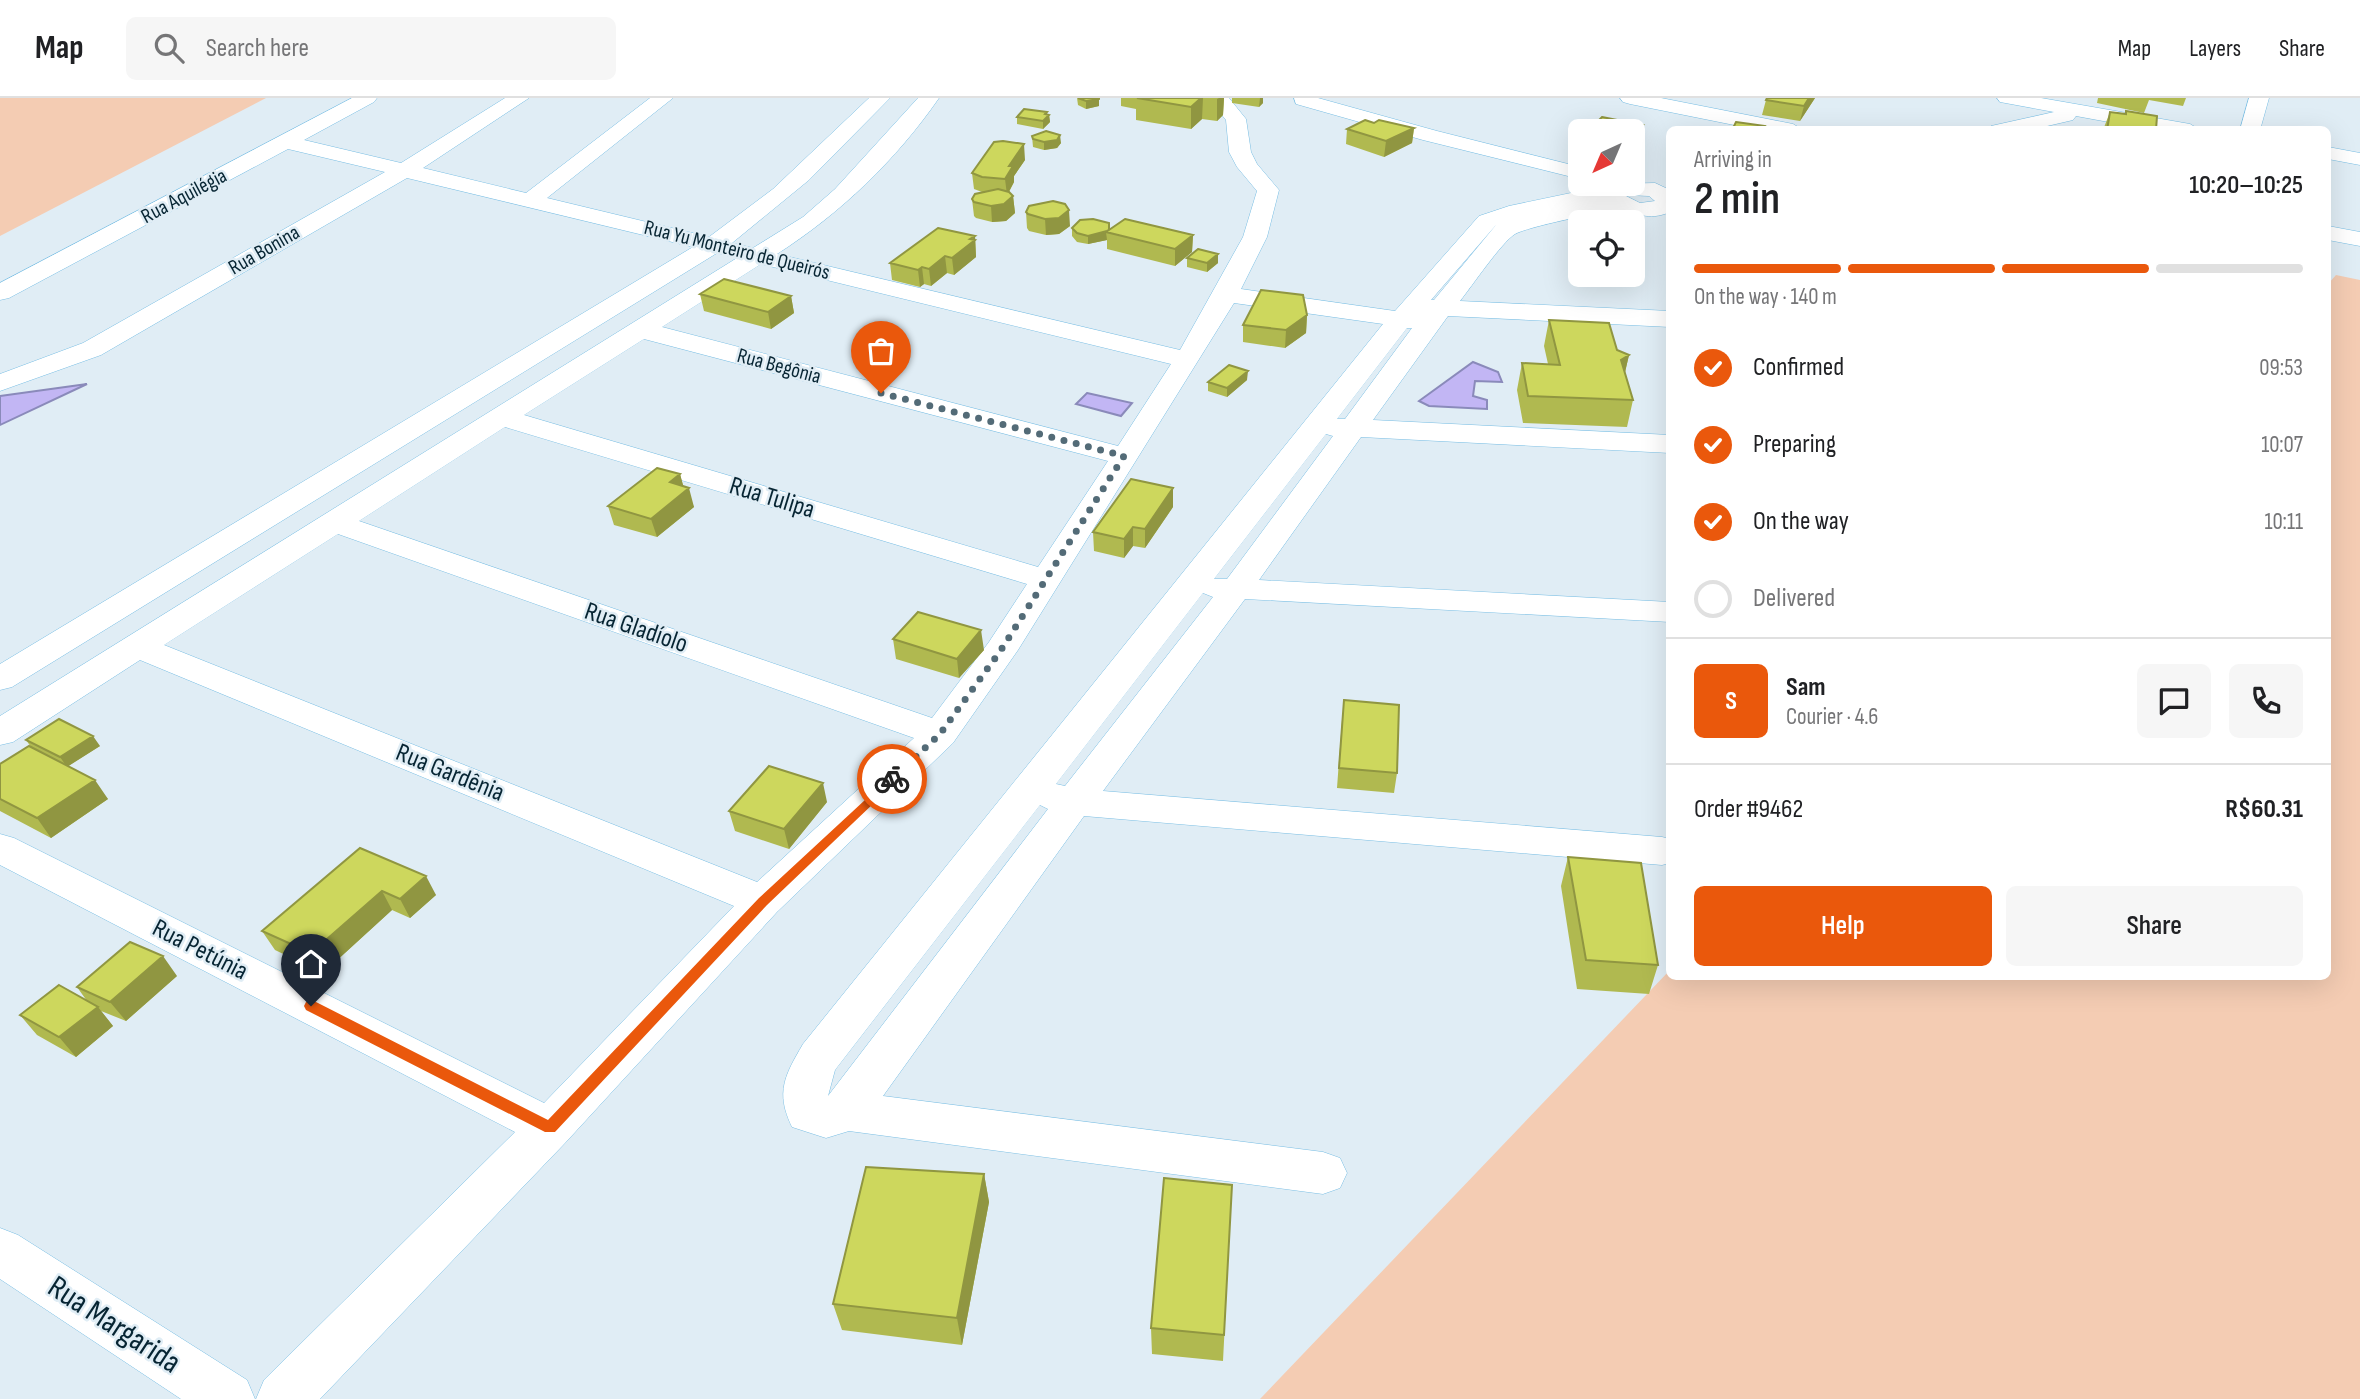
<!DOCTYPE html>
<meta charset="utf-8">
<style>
:root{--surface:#fff;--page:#f6f6f6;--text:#202124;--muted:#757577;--line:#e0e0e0;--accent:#ea580c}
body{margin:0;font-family:"Sofia Sans Condensed",sans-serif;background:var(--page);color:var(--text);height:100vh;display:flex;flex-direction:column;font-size:26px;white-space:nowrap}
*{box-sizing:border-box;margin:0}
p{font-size:23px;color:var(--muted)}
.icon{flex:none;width:38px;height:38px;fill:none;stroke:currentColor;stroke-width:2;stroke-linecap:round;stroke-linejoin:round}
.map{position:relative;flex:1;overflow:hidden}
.details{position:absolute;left:1666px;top:28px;width:665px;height:854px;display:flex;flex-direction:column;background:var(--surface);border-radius:10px;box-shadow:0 7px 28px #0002}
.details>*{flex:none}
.needle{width:46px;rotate:224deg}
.fabs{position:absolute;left:1568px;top:21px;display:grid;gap:14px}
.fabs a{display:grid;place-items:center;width:77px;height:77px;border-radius:10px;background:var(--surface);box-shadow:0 7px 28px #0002;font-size:35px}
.pin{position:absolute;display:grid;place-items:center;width:60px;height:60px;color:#fff;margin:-72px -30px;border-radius:50% 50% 50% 0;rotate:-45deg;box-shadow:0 0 7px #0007}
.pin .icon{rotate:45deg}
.courier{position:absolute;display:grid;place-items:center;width:70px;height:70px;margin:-35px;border:5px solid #ea580c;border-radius:50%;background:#fff;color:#222;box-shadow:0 2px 9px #0007}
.headline em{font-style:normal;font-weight:600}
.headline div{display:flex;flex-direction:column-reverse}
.headline{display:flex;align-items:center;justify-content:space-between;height:119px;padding:0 28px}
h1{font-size:46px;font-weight:600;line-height:52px}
.bar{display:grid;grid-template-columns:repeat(4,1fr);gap:10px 7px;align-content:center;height:84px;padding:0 28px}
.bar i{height:9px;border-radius:5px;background:var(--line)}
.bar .on{background:var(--accent)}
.bar p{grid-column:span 4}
.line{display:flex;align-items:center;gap:18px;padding:0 28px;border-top:2px solid var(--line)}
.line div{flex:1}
.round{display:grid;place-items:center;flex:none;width:74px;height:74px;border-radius:10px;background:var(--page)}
ol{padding:0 28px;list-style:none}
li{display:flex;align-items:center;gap:21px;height:77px}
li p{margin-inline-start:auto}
li .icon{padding:7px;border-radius:50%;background:var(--accent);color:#fff;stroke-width:4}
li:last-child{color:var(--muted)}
li i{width:38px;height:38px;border:4px solid var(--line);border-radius:50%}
.button{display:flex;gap:14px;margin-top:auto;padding:14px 28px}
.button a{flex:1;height:80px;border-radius:10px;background:var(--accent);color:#fff;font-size:28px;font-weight:600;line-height:80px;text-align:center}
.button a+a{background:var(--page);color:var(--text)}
header{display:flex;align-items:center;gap:42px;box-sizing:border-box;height:98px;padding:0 35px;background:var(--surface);border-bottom:2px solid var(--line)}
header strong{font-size:33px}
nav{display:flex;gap:38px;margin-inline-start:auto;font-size:24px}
.search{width:490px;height:63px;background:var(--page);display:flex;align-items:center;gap:18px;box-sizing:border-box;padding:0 24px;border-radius:10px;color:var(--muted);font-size:26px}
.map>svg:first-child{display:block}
.green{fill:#f4ccb3}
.water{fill:#c2b6f4;stroke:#8a8aba;stroke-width:2}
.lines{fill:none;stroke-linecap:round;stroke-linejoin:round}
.minor-casing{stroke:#78bee4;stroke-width:1}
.minor{fill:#fff;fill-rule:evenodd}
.wall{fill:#b0b950}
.shaded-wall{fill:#909641}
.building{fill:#cdd75d;stroke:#909641;stroke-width:2}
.route{fill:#ea580c}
.done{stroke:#536b77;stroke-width:7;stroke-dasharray:0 12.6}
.labels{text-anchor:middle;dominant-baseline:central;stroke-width:5;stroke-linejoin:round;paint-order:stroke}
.far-street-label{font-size:21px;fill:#072533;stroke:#e0edf5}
.street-label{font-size:26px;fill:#072533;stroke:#e0edf5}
.near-street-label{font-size:32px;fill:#072533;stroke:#e0edf5}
</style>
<header>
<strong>Map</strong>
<div class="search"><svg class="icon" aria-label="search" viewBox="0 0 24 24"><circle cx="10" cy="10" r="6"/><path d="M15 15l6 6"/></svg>Search here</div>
<nav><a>Map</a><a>Layers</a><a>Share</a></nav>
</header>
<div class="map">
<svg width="2360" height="1301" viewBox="0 0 2360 1301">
<rect width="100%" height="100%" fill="#e0edf5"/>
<path class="green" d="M0 0H266L0 138Z
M2336 177 2360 182V1301H1260L1669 873 1670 878H2328V186Z"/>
<path class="water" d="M1473 264 1498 274 1502 284 1475 283 1473 298 1487 302V311L1429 308 1419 303Z
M87 286 0 327V298Z
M1087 295 1132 305 1121 318 1076 306Z"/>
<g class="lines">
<defs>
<path id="minor" d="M352 0H377L374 4 304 42 401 65 505 0H529L423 70 526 95 650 0H673L547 100 709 139 773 91 869 0H890L809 82 732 145 753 150 803 119 835 91 918 0H939C896 62 841 115 777 156L1180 252 1243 139 1257 93 1237 69 1229 54 1226 22 1208 0H1229L1246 21 1251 54 1257 66 1279 92 1267 139 1241 191 1395 213 1479 118 1509 108 1614 86 1655 85 1670 92V114C1647 124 1637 113 1617 113 1602 113 1527 129 1515 136 1501 145 1472 188 1460 203L1670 213V229L1448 218 1373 322 1670 337V355L1361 339 1259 482 1670 504V524L1245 501 1103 693 1662 739 1670 741V765L1662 767 1084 718 883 998 1323 1054 1340 1060 1347 1075 1340 1090 1323 1096 849 1033 826 1040 792 1029C775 994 785 977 803 946L1383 226 1234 205 1018 552 953 645 777 814 566 1044 320 1301H256L264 1282 515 1034 0 767V736L14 740 544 1005 734 808 140 562 13 644 0 647V618L737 160 717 155 12 589 0 592V566L693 149 407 80 101 257 0 293V276L83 245 385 74 288 51 9 200 0 202V185ZM1627 97 1649 98 1655 103 1640 105 1626 98ZM1496 127 1434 202H1431L1495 128ZM761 166 1171 266 1118 348 662 229ZM1407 230H1412L1345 321H1337ZM644 241 1108 363 1038 469 524 317ZM505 329 1027 486 989 544 932 620 359 423ZM1326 336 1333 338 1227 481H1214ZM338 436 914 640 757 784 164 547ZM1203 495 1213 499 1065 688 1056 686ZM1040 707 1048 711 828 998 835 972Z
M1294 0H1318L1437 33 1580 69V81L1423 42 1296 6Z
M1620 0H1661L1793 26 1803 32H1759L1630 6 1623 4Z
M1997 0H2041L2190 26 2200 32H2152L2076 18 2073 22 2030 32H1988L1991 28 2054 14 2000 4Z
M2249 0H2269L2260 32H2240Z
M2328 49 2360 55V67L2328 61Z
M2328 128 2360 134V148L2328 142Z
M0 1130 18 1137 247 1282 255 1301H181L0 1181Z"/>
</defs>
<use href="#minor" class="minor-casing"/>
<use href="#minor" class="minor"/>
</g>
<path class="wall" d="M1077 0 1099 8 1086 11 1078 7Z
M1121 0H1224L1223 17 1217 23 1202 21 1191 31 1136 22V11L1121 8Z
M1232 0H1263V5L1259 9 1232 5Z
M1815 0 1800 23 1762 17 1766 2Z
M2098 0H2186L2183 8 2149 2 2144 15 2097 5Z
M2126 13 2156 32H2103L2110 14 2124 16Z
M1047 14V16L1049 17 1050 24 1043 31 1017 26V19Z
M1374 25 1414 30 1412 45 1384 59 1346 46 1347 31Z
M1032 38 1061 45 1057 50 1044 52 1033 49Z
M1580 41V61L1574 60 1577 44Z
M1025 62 1014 78V84L1009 94 1013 98 1015 115 1006 123 992 124 976 120 974 118 972 101 982 94 974 91 972 75Z
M1026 114 1070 128 1059 136 1046 137 1029 133 1027 130Z
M1072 130 1193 137 1192 154 1175 168 1107 151V142L1088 146 1077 144 1072 138Z
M975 138 976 159 954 177 947 175 931 188 924 186 920 189 892 182 890 165Z
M1187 160 1218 165 1207 174 1187 169Z
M700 196 791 198 794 215 771 231 704 213Z
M1307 217 1306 235 1285 250 1243 244V227Z
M1549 222 1629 257 1625 274 1633 302 1627 329 1523 325 1517 292 1522 265 1548 266 1544 248Z
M1247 282 1227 299 1208 293V284Z
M680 376 683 388 694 409 657 439 614 427 608 408Z
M1173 409 1145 450 1133 448 1124 460 1094 453 1093 434Z
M893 541 984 552 959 580 896 561Z
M1342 622 1397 675 1394 695 1337 690Z
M26 642 100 648 68 668 108 701 51 740 0 713V666L31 649Z
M827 704 789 751 735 733 729 713Z
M360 750 436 797 410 820 392 812 323 875 275 852 262 833Z
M1568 759 1658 867 1649 896 1577 891 1561 788Z
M177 878 126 923 101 913 113 928 76 959 37 937 20 917 87 903 77 889Z
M984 1076 989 1104 962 1247 842 1232 833 1206Z
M1232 1087 1223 1263 1152 1256 1151 1230Z"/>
<path class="shaded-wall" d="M1201 0H1203L1202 21 1191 31V9Z
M1219 0H1224L1223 17 1217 23V1Z
M1260 0H1263V5L1259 9Z
M1809 0H1815L1800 23 1804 8Z
M1099 1V8L1086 11V3Z
M1047 14V19L1049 17 1050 24 1043 31V23L1045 16Z
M1643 27 1640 42 1633 50V37Z
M1414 30 1412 45 1384 59 1386 43Z
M1060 37 1061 45 1057 50 1044 52V44Z
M1024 46 1025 62 1014 78V84L1007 97 1005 81 1009 68Z
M1013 98 1015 115 1006 123 992 124 991 108Z
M1069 112 1070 128 1059 136 1046 137 1045 121Z
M1106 134 1107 142 1088 146V138Z
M1193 137 1192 154 1175 168V151Z
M975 138 976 159 954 177 952 160Z
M1218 156V165L1207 174V165Z
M945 158 947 175 931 188 929 171Z
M922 169 924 186 920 189 918 172Z
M791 198 794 215 771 231 768 214Z
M1307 217 1306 235 1285 250 1286 232Z
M1629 257 1623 283 1621 262Z
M1248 273 1247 282 1227 299V290Z
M680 376 685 394 689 390 694 409 657 439 651 421 670 384Z
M1173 390V409L1145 450V431Z
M1133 429V448L1124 460V441Z
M981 532 984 552 959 580 957 561Z
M93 638 100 648 67 669 60 659Z
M95 682 108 701 51 740 37 720Z
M823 685 827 704 789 751 784 731Z
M426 778 436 797 410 820 400 801Z
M382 793 392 812 323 875 311 855Z
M163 858 177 878 126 923 110 904Z
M98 909 113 928 76 959 59 939Z
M984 1076 989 1104 962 1247 957 1220Z"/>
<path class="building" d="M1078 0H1099V1L1086 3Z
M1137 0H1201L1191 9Z
M1767 0H1809L1804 8 1766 2Z
M1024 11 1047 14 1045 16 1049 17 1043 23 1017 19Z
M2126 13 2157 18 2156 32H2107L2110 14 2126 16Z
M1602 19 1643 27 1633 37V33H1588Z
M1365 22 1374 25 1379 22 1414 30 1386 43 1347 31Z
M1736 24 1765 28 1763 32H1732Z
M2029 29 2040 32H2025Z
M1046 33 1060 37 1057 42 1044 44 1033 41 1032 38Z
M1003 43 1024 46 1009 68H1013L1005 81 982 79 972 75 994 44Z
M998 91 1009 94 1013 98 1004 106 991 108 974 104 972 101 975 96Z
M1053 103 1065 106 1069 112 1059 120 1045 121 1028 116 1026 114 1029 108Z
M1093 121 1109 125V132L1107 133 1088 138 1077 135 1072 130 1080 122Z
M1125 121 1193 137 1175 151 1106 134Z
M938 130 975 138 970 141 975 142 952 160 945 158 929 171 922 169 918 172 890 165Z
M1198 151 1218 156 1207 165 1187 160Z
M724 181 791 198 768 214 700 196Z
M1261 192 1303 197 1307 217 1286 232 1243 227Z
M1549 222 1609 225 1617 252 1629 257 1621 262 1633 302 1528 298 1522 265 1560 267Z
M1229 267 1248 273 1227 290 1208 284Z
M657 370 680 376 670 384 689 390 651 421 608 408Z
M1131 381 1173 390 1145 431 1133 429 1124 441 1093 434Z
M918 514 981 532 957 561 893 541Z
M1344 602 1399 607 1397 675 1339 670Z
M59 621 93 638 60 659 26 642Z
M29 648 95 682 37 720 0 701V666Z
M769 668 823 685 784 731 729 713Z
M360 750 426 778 400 801 382 793 311 855 262 833Z
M1568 759 1641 765 1658 867 1586 862Z
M130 844 163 858 110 904 77 889Z
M59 887 98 909 59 939 20 917Z
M866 1069 984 1076 957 1220 833 1206Z
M1164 1080 1232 1087 1224 1237 1151 1230Z"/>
<path class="route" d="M892 677 896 678V684L767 807 555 1034H545L306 912 304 908 306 904H316L548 1022 759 800Z"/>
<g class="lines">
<path class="done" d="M881 295 1124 358 1001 552 940 636 892 681"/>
</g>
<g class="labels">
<g class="far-street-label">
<text transform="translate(184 98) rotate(-28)">Rua Aquilégia</text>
<text transform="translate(264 152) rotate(-30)">Rua Bonina</text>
<text transform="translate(737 152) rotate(14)">Rua Yu Monteiro de Queirós</text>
<text transform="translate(779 268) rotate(15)">Rua Begônia</text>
</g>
<g class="street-label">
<text transform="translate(772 400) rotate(17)">Rua Tulipa</text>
<text transform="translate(636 530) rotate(19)">Rua Gladíolo</text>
<text transform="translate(450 675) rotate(22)">Rua Gardênia</text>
<text transform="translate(200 852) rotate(27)">Rua Petúnia</text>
</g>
<g class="near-street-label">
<text transform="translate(114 1227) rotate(33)">Rua Margarida</text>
</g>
</g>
</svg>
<div class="fabs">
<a><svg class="needle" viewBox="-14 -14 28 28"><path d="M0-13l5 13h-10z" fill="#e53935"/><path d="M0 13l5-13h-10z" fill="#757577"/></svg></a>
<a><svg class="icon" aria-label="locate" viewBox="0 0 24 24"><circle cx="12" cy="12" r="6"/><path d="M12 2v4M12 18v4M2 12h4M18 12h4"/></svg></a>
</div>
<div class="pin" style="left:881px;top:295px;background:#ea580c"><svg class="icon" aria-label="bag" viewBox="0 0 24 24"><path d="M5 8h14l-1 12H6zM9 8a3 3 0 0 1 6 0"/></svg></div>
<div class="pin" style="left:311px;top:908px;background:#1f2937"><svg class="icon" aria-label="home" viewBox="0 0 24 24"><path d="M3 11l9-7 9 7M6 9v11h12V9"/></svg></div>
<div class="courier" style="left:892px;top:681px"><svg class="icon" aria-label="bike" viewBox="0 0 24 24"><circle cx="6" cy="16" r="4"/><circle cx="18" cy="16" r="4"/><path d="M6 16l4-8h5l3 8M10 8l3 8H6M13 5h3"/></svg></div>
<section class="details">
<div class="headline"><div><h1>2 min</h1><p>Arriving in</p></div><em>10:20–10:25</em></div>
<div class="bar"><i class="on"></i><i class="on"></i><i class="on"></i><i></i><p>On the way · 140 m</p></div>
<ol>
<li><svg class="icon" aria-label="check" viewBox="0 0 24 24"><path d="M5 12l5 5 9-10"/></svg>Confirmed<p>09:53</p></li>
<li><svg class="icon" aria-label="check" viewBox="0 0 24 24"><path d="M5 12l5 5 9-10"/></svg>Preparing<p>10:07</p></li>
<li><svg class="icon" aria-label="check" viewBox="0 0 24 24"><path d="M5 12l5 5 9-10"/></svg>On the way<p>10:11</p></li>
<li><i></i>Delivered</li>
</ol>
<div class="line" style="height:126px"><b class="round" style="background:var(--accent);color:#fff">S</b><div><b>Sam</b><p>Courier · 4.6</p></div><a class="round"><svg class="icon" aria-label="chat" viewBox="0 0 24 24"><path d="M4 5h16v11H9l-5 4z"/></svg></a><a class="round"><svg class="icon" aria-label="phone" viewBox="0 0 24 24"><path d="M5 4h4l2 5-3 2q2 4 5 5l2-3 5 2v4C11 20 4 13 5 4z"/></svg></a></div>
<div class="line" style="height:91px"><div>Order #9462</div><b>R$60.31</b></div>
<div class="button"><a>Help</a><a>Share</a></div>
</section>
</div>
